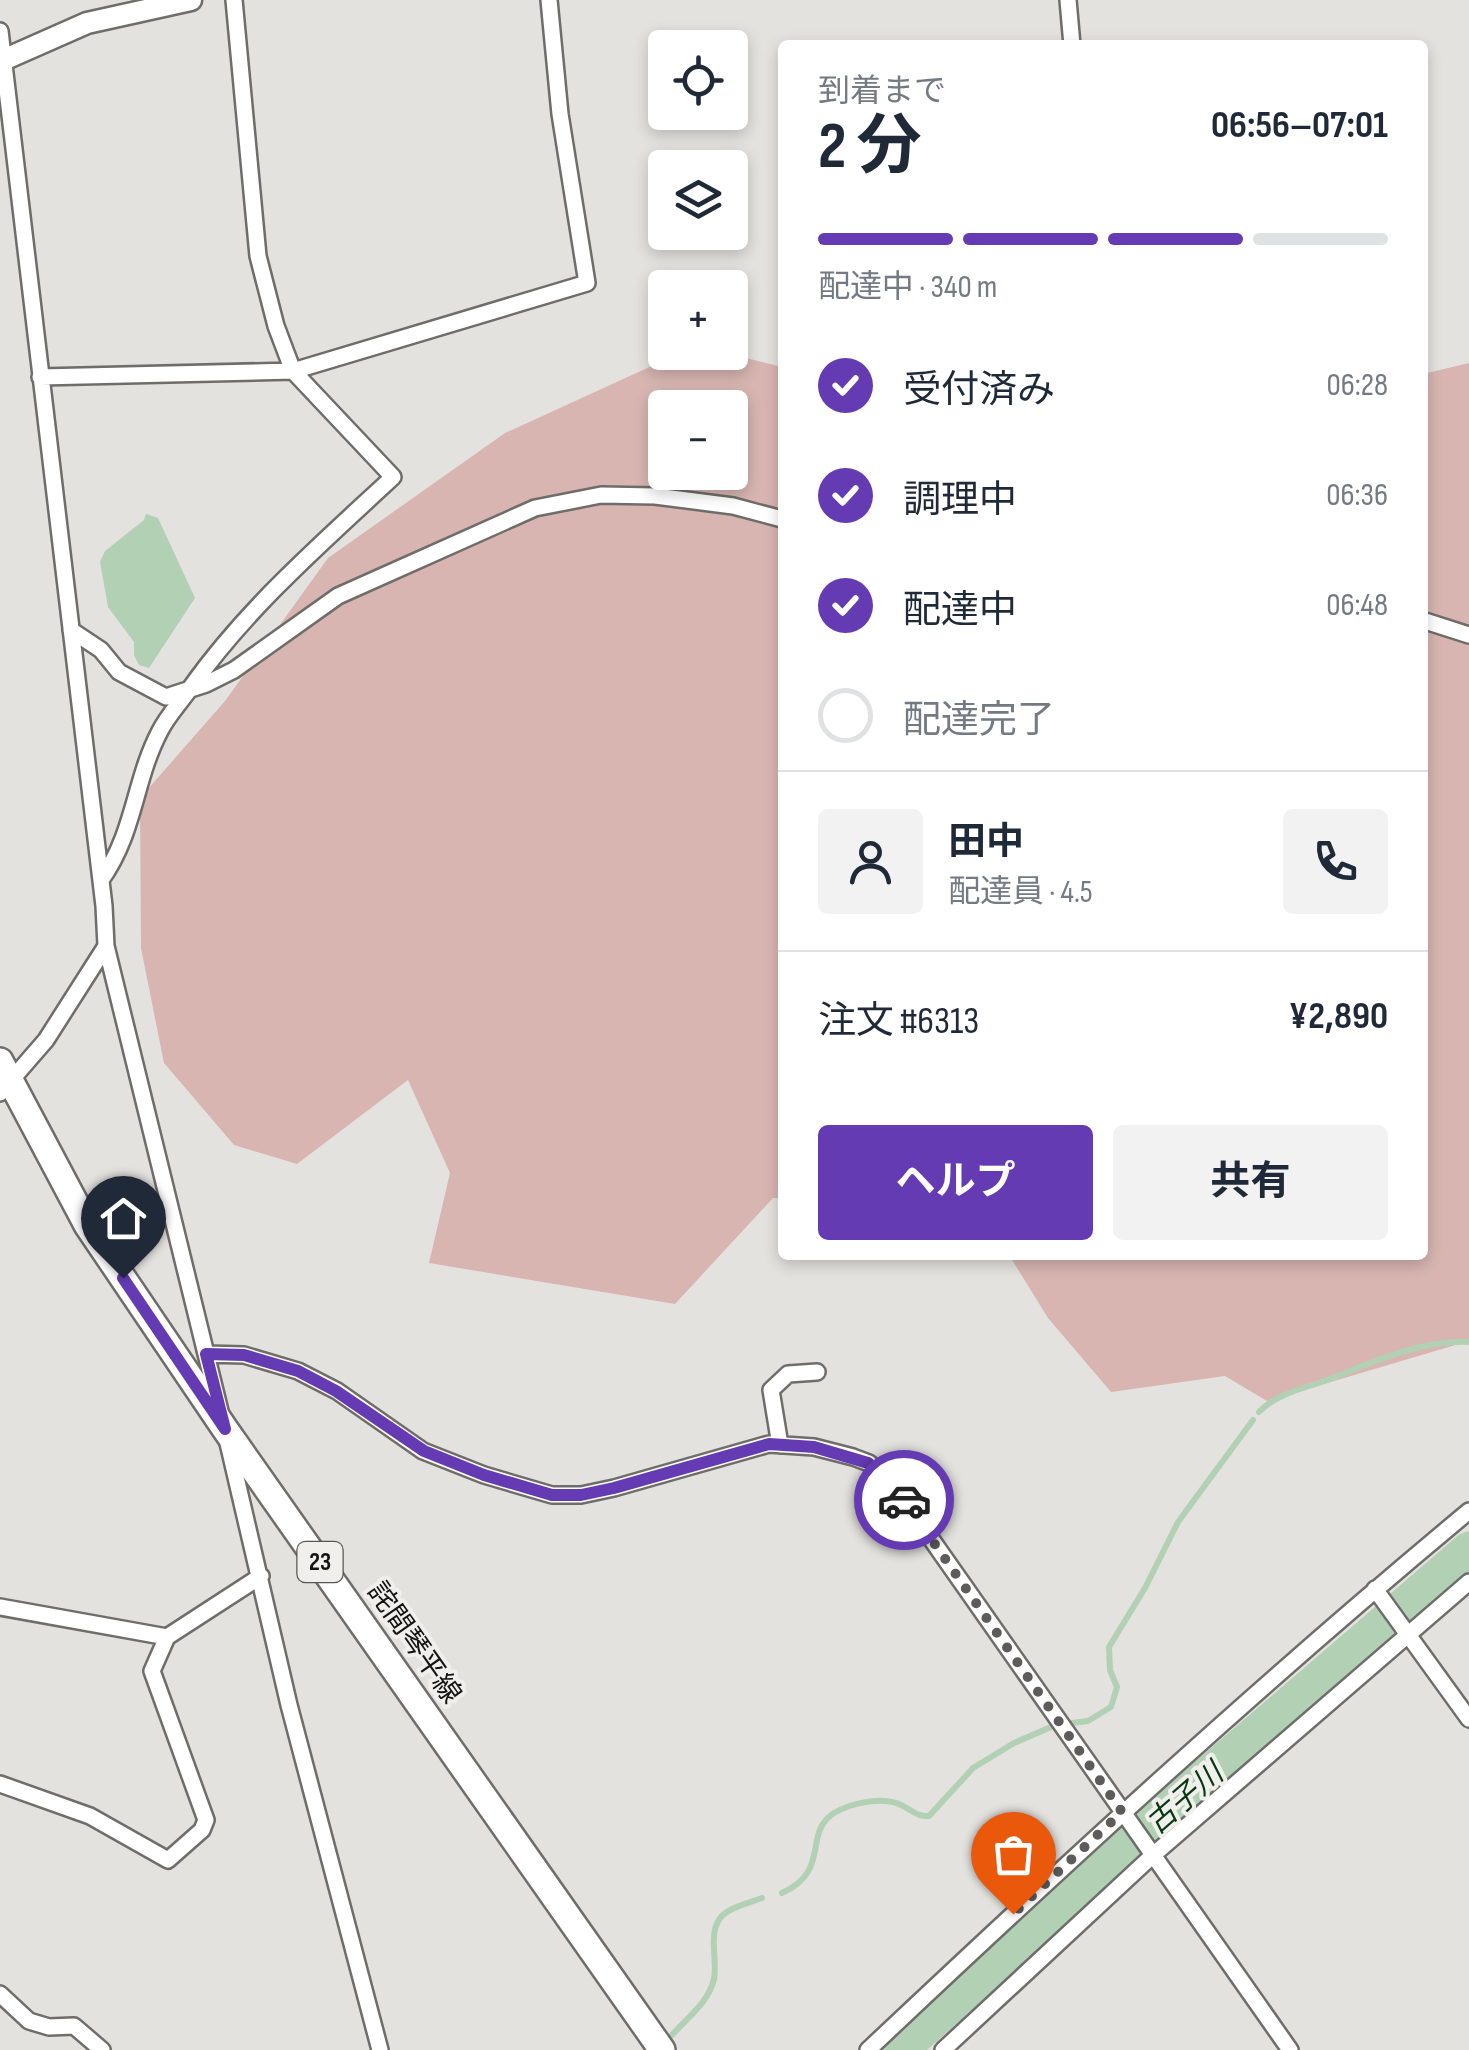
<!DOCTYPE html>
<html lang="ja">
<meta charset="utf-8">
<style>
:root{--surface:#fff;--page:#f2f2f3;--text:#1f2937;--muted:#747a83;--line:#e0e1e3;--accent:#653bb3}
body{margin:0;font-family:"Sofia Sans Condensed","Noto Sans JP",sans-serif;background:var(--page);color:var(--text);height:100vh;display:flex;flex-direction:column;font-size:38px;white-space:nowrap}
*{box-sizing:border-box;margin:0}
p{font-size:32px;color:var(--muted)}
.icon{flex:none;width:55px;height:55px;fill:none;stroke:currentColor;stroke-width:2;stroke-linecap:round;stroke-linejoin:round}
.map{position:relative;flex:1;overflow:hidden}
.details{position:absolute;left:778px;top:40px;width:650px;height:1220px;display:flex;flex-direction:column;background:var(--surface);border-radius:10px;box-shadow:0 5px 15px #0003}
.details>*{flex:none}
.tools{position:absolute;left:648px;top:30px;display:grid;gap:20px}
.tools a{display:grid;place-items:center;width:100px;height:100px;border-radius:10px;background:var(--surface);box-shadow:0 5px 15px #0003;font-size:50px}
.pin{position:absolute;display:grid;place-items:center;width:85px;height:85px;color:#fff;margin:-102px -42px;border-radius:50% 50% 50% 0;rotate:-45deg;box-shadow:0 0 10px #0007}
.pin .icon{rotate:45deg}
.courier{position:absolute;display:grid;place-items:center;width:100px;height:100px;margin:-50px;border:8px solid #653bb3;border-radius:50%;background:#fff;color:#222;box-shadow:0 2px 12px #0007}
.overview em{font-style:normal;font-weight:700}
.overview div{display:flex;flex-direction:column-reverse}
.overview{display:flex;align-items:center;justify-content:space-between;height:170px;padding:0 40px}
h1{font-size:65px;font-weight:700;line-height:75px}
.bar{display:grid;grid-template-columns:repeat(4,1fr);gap:15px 10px;align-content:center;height:120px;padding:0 40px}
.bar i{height:12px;border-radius:8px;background:var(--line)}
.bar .current{background:var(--accent)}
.bar p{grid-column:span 4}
.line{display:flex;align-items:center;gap:25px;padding:0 40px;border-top:2px solid var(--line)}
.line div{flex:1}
.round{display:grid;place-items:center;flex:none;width:105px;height:105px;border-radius:10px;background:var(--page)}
ol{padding:0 40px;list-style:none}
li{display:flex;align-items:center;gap:30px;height:110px}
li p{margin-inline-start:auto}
li .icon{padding:10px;border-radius:50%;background:var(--accent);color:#fff;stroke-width:4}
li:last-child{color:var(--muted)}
li i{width:55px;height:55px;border:5px solid var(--line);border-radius:50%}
.button{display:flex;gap:20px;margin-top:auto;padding:20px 40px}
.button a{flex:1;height:115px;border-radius:10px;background:var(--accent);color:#fff;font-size:40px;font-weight:700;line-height:115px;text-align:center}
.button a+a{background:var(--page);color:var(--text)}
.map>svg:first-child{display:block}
.green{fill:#d8b5b1;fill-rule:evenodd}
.water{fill:#b2d0b4}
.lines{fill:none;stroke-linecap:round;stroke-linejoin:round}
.stream{stroke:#b2d0b4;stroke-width:6}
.river{stroke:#b2d0b4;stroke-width:35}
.minor-casing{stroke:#6f6d6a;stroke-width:20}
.tertiary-casing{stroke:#6f6d6a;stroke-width:25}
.primary-casing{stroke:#6f6d6a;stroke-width:30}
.minor{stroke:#fff;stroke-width:15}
.tertiary{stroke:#fff;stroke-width:20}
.primary{stroke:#fff;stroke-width:25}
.done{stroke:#5d5c5a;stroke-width:10;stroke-dasharray:0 18}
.route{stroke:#653bb3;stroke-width:12}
.labels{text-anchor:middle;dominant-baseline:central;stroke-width:8;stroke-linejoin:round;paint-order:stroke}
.shield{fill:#f1efeb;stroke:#575654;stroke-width:2.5}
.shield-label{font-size:25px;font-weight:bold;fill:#151413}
.street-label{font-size:28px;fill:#151413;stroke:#f1efeb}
.water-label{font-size:30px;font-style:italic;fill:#073713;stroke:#f1efeb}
</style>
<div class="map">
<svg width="1469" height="2050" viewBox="0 0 1469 2050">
<rect width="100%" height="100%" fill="#e4e2de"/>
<path class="green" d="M680 353H726L782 367V1198H773L675 1304 429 1263 450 1173 408 1080 297 1164 234 1145 164 1063 141 948 140 798 225 701 328 558 505 433ZM665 408H730V472H665Z
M1469 363V1341L1267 1401 1225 1376 1111 1392 1048 1318 1009 1255H1422L1423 374Z"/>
<path class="water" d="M146 514 158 518 195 598 149 668 139 665 134 655V642L108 607 100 562 105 551 144 520Z"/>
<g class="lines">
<path class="stream" d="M1259 1412C1279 1391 1312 1387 1338 1376 1379 1359 1424 1340 1469 1342
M1072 1723 1088 1721 1111 1707 1117 1687 1110 1670 1109 1647 1145 1588 1178 1522 1253 1420
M782 1893C832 1870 802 1834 834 1813 851 1803 883 1796 901 1805 912 1810 917 1817 929 1816L973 1768 1014 1743 1051 1727
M672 2035C687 2018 709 2002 714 1979 716 1969 714 1957 714 1947 711 1910 732 1909 762 1898"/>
<path class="river" d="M901 2050 1175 1802 1469 1549"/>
<defs>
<path id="minor" d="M1068 0 1072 45
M0 31 104 906 106 946 220 1411
M40 377 293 371 587 283 560 114 549 0
M1422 620 1469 635
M71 630 101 650 119 672 166 697 206 684 234 670 338 596 535 508 601 495 655 496 733 506 782 519
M101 880C135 833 134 780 160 731 168 715 181 702 191 687 247 608 322 543 393 477L293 371 276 326 258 256 234 0
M0 1093 46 1040 106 946
M206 1354 244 1355 298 1371 337 1391 423 1451 484 1475 552 1495H581L614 1488 769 1444 814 1447 853 1457 869 1463 901 1496 1290 2050
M228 1443 289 1705 380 2050
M780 1445 771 1390 788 1374 817 1372
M1375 1589 1469 1719
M0 1607 167 1637
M0 1784 90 1816 168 1860 202 1830 206 1820 152 1671 167 1637 261 1576
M0 1994 29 2021 49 2027 74 2026 102 2050
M868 2050C1064 1865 1262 1683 1469 1511
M943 2050 1152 1856 1469 1582"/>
<path id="tertiary" d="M3 60 87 23 191 0"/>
<path id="primary" d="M0 1061 87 1225 225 1429 662 2050"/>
</defs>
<use href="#minor" class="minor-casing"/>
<use href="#tertiary" class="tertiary-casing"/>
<use href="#primary" class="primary-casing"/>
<use href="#minor" class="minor"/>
<use href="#tertiary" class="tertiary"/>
<use href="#primary" class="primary"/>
</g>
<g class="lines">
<path class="done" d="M904 1500 1122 1812 1013 1914"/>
<path class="route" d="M123 1278 225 1429 206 1354 244 1355 298 1371 336 1391 424 1451 484 1475 552 1495H581L614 1488 769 1444 814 1447 868 1463 904 1500"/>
</g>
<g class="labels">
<rect class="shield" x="297.5" y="1542" width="45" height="40" rx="8"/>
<g class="shield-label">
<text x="320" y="1562">23</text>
</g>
<g class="street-label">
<text transform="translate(414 1643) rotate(55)">詫間琴平線</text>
</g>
<g class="water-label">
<text transform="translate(1185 1799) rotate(-41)">古子川</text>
</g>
</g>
</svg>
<div class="tools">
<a><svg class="icon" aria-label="locate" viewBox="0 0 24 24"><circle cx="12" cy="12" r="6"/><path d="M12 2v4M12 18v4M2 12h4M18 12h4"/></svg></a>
<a><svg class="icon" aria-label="layers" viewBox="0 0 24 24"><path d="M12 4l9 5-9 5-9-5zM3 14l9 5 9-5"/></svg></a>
<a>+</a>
<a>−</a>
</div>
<div class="pin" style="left:1013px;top:1914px;background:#ea580c"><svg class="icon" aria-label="bag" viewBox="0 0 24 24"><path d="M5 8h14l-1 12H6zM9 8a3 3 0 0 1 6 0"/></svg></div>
<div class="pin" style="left:123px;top:1278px;background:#1f2937"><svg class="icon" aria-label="home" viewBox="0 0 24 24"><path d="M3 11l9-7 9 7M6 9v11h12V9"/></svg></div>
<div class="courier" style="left:904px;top:1500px"><svg class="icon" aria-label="car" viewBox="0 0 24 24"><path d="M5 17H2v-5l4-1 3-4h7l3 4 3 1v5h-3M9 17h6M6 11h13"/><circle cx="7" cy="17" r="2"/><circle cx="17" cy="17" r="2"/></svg></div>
<section class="details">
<div class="overview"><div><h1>2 分</h1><p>到着まで</p></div><em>06:56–07:01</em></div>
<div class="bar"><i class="current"></i><i class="current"></i><i class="current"></i><i></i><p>配達中 · 340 m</p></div>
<ol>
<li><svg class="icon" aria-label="check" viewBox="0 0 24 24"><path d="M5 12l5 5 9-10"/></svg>受付済み<p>06:28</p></li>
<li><svg class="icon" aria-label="check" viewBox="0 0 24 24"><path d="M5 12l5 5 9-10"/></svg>調理中<p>06:36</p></li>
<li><svg class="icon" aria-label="check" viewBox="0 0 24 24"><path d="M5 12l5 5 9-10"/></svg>配達中<p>06:48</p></li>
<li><i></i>配達完了</li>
</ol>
<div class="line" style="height:180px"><a class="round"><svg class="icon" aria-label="person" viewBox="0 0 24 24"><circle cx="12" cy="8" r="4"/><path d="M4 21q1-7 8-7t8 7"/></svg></a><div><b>田中</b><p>配達員 · 4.5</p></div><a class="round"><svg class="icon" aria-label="phone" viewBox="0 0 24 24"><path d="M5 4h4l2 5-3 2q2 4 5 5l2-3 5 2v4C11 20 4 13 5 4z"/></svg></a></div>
<div class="line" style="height:130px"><div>注文 #6313</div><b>¥2,890</b></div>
<div class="button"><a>ヘルプ</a><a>共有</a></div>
</section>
</div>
